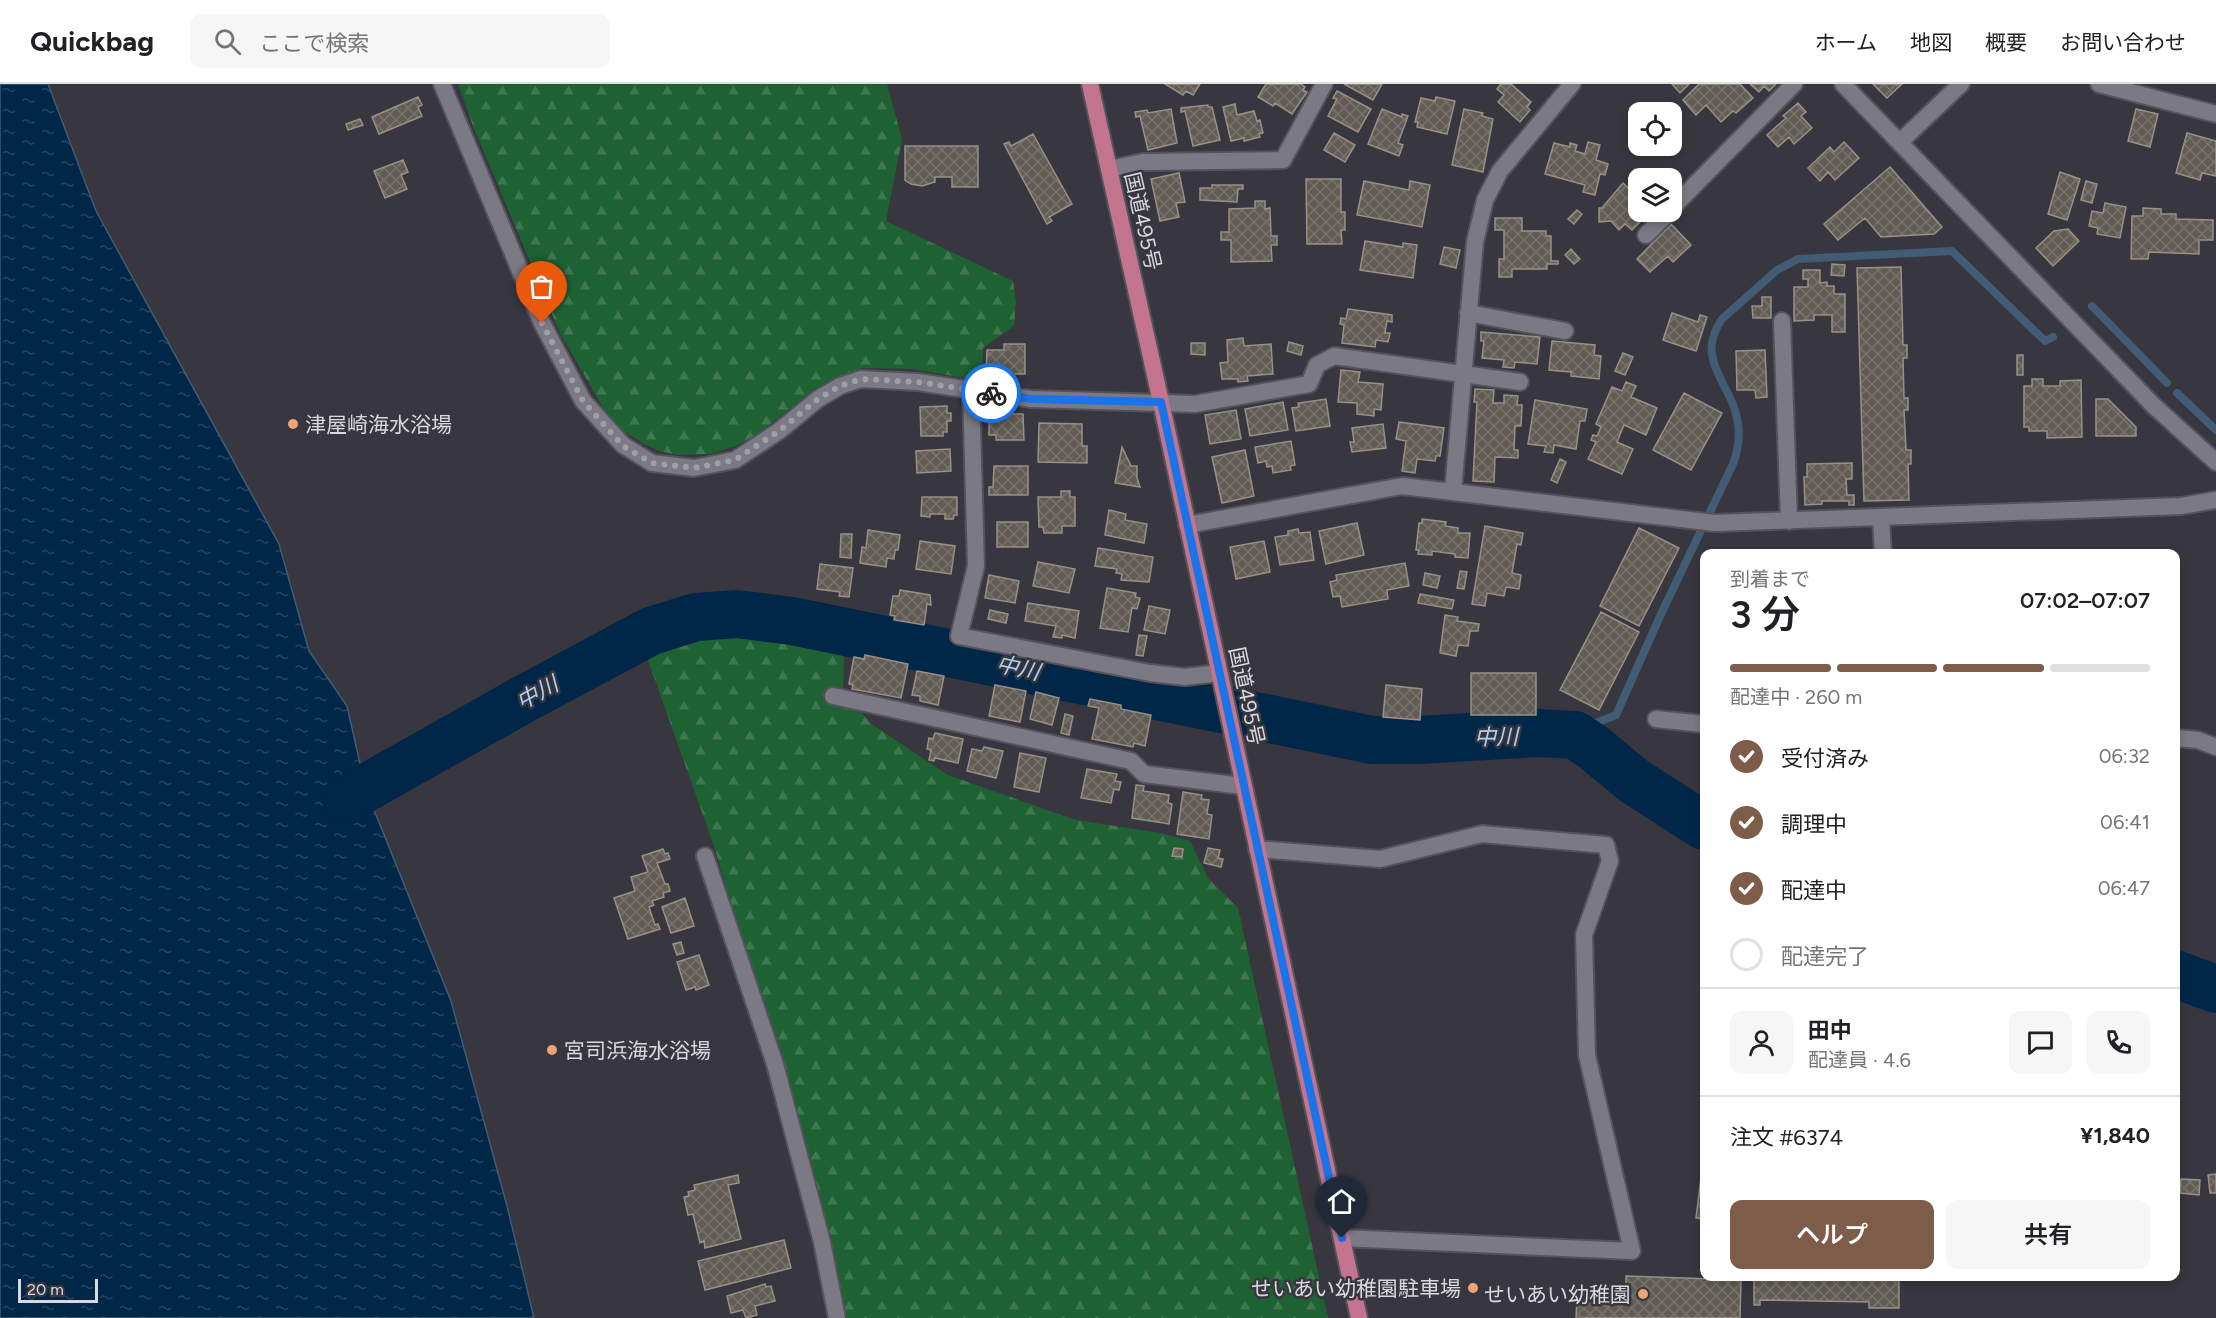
<!DOCTYPE html>
<html lang="ja">
<meta charset="utf-8">
<style>
:root{--surface:#fff;--page:#f6f6f6;--text:#202124;--muted:#757577;--line:#e0e0e0;--accent:#7d5c49}
body{margin:0;font-family:Figtree,"Noto Sans JP",sans-serif;background:var(--page);color:var(--text);height:100vh;display:flex;flex-direction:column;font-size:22px;white-space:nowrap}
*{box-sizing:border-box;margin:0}
p{font-size:20px;color:var(--muted)}
.icon{flex:none;width:33px;height:33px;fill:none;stroke:currentColor;stroke-width:2;stroke-linecap:round;stroke-linejoin:round}
.map{position:relative;flex:1;overflow:hidden}
.drawer{position:absolute;left:1700px;top:465px;width:480px;height:732px;display:flex;flex-direction:column;background:var(--surface);border-radius:12px;box-shadow:0 3px 9px #0003}
.drawer>*{flex:none}
.controls{position:absolute;left:1628px;top:18px;display:grid;gap:12px}
.controls a{display:grid;place-items:center;width:54px;height:54px;border-radius:12px;background:var(--surface);box-shadow:0 3px 9px #0003;font-size:30px}
.scale{position:absolute;left:18px;bottom:15px;width:80px;box-sizing:border-box;padding-left:6px;border:3px solid #d9d8de;border-top:0;font-size:16px;line-height:21px;white-space:nowrap;color:#d9d8de;-webkit-text-stroke:4px #38363f;paint-order:stroke}
.pin{position:absolute;display:grid;place-items:center;width:51px;height:51px;color:#fff;margin:-62px -26px;border-radius:50% 50% 50% 0;rotate:-45deg;box-shadow:0 0 6px #0007}
.pin .icon{rotate:45deg}
.courier{position:absolute;display:grid;place-items:center;width:60px;height:60px;margin:-30px;border:4px solid #1a73e8;border-radius:50%;background:#fff;color:#222;box-shadow:0 2px 8px #0007}
.summary em{font-style:normal;font-weight:600}
.summary div{display:flex;flex-direction:column-reverse}
.summary{display:flex;align-items:center;justify-content:space-between;height:102px;padding:0 30px}
h1{font-size:39px;font-weight:600;line-height:45px}
.bar{display:grid;grid-template-columns:repeat(4,1fr);gap:9px 6px;align-content:center;height:72px;padding:0 30px}
.bar i{height:8px;border-radius:4px;background:var(--line)}
.bar .current{background:var(--accent)}
.bar p{grid-column:span 4}
.line{display:flex;align-items:center;gap:15px;padding:0 30px;border-top:2px solid var(--line)}
.line div{flex:1}
.round{display:grid;place-items:center;flex:none;width:63px;height:63px;border-radius:12px;background:var(--page)}
ol{padding:0 30px;list-style:none}
li{display:flex;align-items:center;gap:18px;height:66px}
li p{margin-inline-start:auto}
li .icon{padding:6px;border-radius:50%;background:var(--accent);color:#fff;stroke-width:4}
li:last-child{color:var(--muted)}
li i{width:33px;height:33px;border:3px solid var(--line);border-radius:50%}
.primary-button{display:flex;gap:12px;margin-top:auto;padding:12px 30px}
.primary-button a{flex:1;height:69px;border-radius:12px;background:var(--accent);color:#fff;font-size:24px;font-weight:600;line-height:69px;text-align:center}
.primary-button a+a{background:var(--page);color:var(--text)}
header{display:flex;align-items:center;gap:36px;box-sizing:border-box;height:84px;padding:0 30px;background:var(--surface);border-bottom:2px solid var(--line)}
header strong{font-size:28px}
nav{display:flex;gap:33px;margin-inline-start:auto;font-size:21px}
.search{width:420px;height:54px;background:var(--page);display:flex;align-items:center;gap:15px;box-sizing:border-box;padding:0 21px;border-radius:12px;color:var(--muted);font-size:22px}
.map>svg:first-child{display:block}
.forest{fill:url(#forest-firs)}
.water{fill:url(#water-ripples);stroke:#415c74;stroke-width:1.5}
.lines{fill:none;stroke-linecap:round;stroke-linejoin:round}
.stream{stroke:#415c74;stroke-width:8}
.river{stroke:#002747;stroke-width:48}
.building{fill:url(#building-cross-hatch);stroke:#979188;stroke-width:1.5}
.minor-casing{stroke:#54525a;stroke-width:20}
.tertiary-casing{stroke:#54525a;stroke-width:20}
.trunk-casing{stroke:#54525a;stroke-width:20}
.minor{stroke:#7b7983;stroke-width:16}
.tertiary{stroke:#7b7983;stroke-width:16}
.trunk{stroke:#c3758f;stroke-width:16}
.done{stroke:#a19fa6;stroke-width:6;stroke-dasharray:0 10.8}
.route{stroke:#1a73e8;stroke-width:8}
.poi-dot{fill:#efa377;stroke:#38363f;stroke-width:2}
.labels{text-anchor:middle;dominant-baseline:central;stroke-width:5;stroke-linejoin:round;paint-order:stroke}
.street-label{font-size:21px;fill:#d9d8de;stroke:#38363f}
.poi-label{font-size:21px;fill:#d9d8de;stroke:#38363f;text-anchor:start}
.water-label{font-size:22px;font-style:italic;fill:#aed2f4;stroke:#38363f}
</style>
<header>
<strong>Quickbag</strong>
<div class="search"><svg class="icon" aria-label="search" viewBox="0 0 24 24"><circle cx="10" cy="10" r="6"/><path d="M15 15l6 6"/></svg>ここで検索</div>
<nav><a>ホーム</a><a>地図</a><a>概要</a><a>お問い合わせ</a></nav>
</header>
<div class="map">
<svg width="2216" height="1234" viewBox="0 0 2216 1234">
<defs>
<pattern id="forest-firs" width="22" height="20" patternUnits="userSpaceOnUse" patternTransform="scale(1.5)"><rect width="22" height="20" fill="#1e6133"/><path d="M5 1l3.5 6h-7zM16 11l3.5 6h-7z" fill="#3e7750"/></pattern>
<pattern id="water-ripples" width="26" height="14" patternUnits="userSpaceOnUse" patternTransform="scale(1.5)"><rect width="26" height="14" fill="#002747"/><path d="M2 4q2-2 4 0t4 0M15 11q2-2 4 0t4 0" fill="none" stroke="#254661"/></pattern>
<pattern id="building-cross-hatch" width="8" height="8" patternUnits="userSpaceOnUse" patternTransform="scale(1.5)"><rect width="8" height="8" fill="#625c54"/><path d="M0 0l8 8M0 8l8-8" fill="none" stroke="#78736c"/></pattern>
</defs>
<rect width="100%" height="100%" fill="#38363f"/>
<path class="forest" d="M458 0H887L902 55 886 137 1013 197 1016 218 1014 242 983 264 982 297 912 285 862 284 818 303 758 350 738 361 711 370 677 371 659 367 644 360 621 346 606 329 560 249 473 42Z
M707 547H744L844 565 843 623 858 624 870 639 948 691 1076 736 1161 749 1190 757 1208 794 1238 824 1328 1234H847L835 1173 715 765 645 568 673 552Z"/>
<path class="water" d="M0 0H48L96 127 279 460 309 567 347 622 366 706 451 917 507 1122 534 1234H0Z"/>
<g class="lines">
<path class="stream" d="M2092 222 2167 299
M2177 309 2216 346
M1575 651 1578 646 1616 631 1661 530 1733 380C1738 367 1740 353 1738 339 1733 300 1693 277 1722 235L1777 186 1798 175 1952 167 2045 257 2053 253"/>
<path class="river" d="M346 715 522 616 651 547 696 533 737 530 792 537 1372 656H1420L1536 649 1575 651 1593 663 1634 697 1704 742
M2175 890 2216 905"/>
</g>
<path class="building" d="M1165 0H1200L1193 11 1186 7 1183 11Z
M1266 0H1301L1305 3 1303 6 1307 8 1292 30 1275 19 1273 22 1258 13Z
M1344 0H1382L1373 16Z
M1501 0H1511L1531 18 1527 23 1530 26 1520 38 1498 18 1504 11 1497 5Z
M1672 0H1689L1680 9Z
M1699 0H1740L1753 14 1736 29 1733 27 1721 38 1706 21 1696 31 1683 16Z
M1750 0H1776L1769 7 1764 2 1759 8Z
M1873 0H1902L1887 14Z
M1337 7 1371 25 1358 48 1328 32 1337 15 1333 14Z
M418 13 422 21 418 23 422 32 379 50 372 33Z
M1436 13 1455 17 1447 50 1417 43 1418 38H1415L1421 14 1435 17Z
M1798 19 1806 28 1801 32 1812 44 1794 60 1789 53 1778 63 1767 51 1786 34 1783 32Z
M1235 20 1237 31 1254 27 1257 37 1260 36 1263 49 1259 50 1260 53 1244 57V54L1231 57 1223 23Z
M1208 21V23H1212L1220 56 1193 62 1185 27 1181 28V24Z
M1171 25 1177 59 1148 66 1140 32 1136 33 1135 28 1147 26 1148 29Z
M1382 25 1402 33V30L1408 32 1398 59 1403 61 1399 72 1368 60Z
M1464 25 1483 29 1482 32 1493 35 1483 88 1452 81Z
M2136 25 2158 30 2150 63 2128 57Z
M360 35 363 41 348 46 346 40Z
M1334 49 1355 61 1345 78 1324 66Z
M2187 49 2216 57V92L2202 89 2200 96 2176 89Z
M1033 50 1072 120 1049 133 1052 137 1047 140 1004 60 1009 58 1011 62Z
M1588 58 1600 61 1596 76 1608 80 1605 91 1600 90 1595 111 1583 108 1585 101 1545 90 1554 59 1570 63V59L1577 61 1575 67 1585 70Z
M1844 58 1859 74 1835 96 1828 88 1820 97 1808 84 1830 63 1834 68Z
M905 62H978V103H952V93H935V98L922 102 911 100 905 96Z
M403 76 408 88 401 91 407 105 385 114 374 87Z
M1890 83 1942 143 1934 150 1881 153 1865 134 1838 156 1824 140Z
M1635 85 1643 92 1638 94V97L1631 90Z
M2060 88 2080 95 2067 136 2048 130Z
M1179 89 1185 118 1176 119 1179 133 1160 137 1151 95Z
M1306 95H1341V128H1345V146H1341L1342 160H1307Z
M1364 97 1409 106 1410 97 1430 101 1422 143 1357 131Z
M2086 97 2097 100 2092 119 2081 116Z
M1623 99 1638 113V128H1650L1632 146 1625 140 1619 146 1611 137 1599 138V124H1602Z
M1212 101H1243V105H1238L1237 118 1200 116V104H1212Z
M1255 117H1265V125L1270 124 1271 152H1277V161H1271L1272 177 1231 178V156H1221V148H1229V125L1255 124Z
M2105 119 2126 123 2120 154 2097 150 2098 144 2089 142 2092 127 2103 129Z
M2143 124 2161 125V130H2176V135L2213 136V156H2199V170L2149 168 2148 175H2131L2132 132H2143Z
M1577 126 1582 130 1574 140 1568 135Z
M1495 134H1522V147H1546V152H1551V177H1558V180H1547V185H1512V193H1499V175H1504V146H1495Z
M1671 140 1691 161 1673 178 1668 172 1650 188 1637 175Z
M2068 145 2079 157 2053 182 2036 164 2054 147Z
M1365 157 1403 163V159L1417 161 1413 194 1360 186Z
M1444 163 1460 166 1456 184 1440 180Z
M1571 165 1580 175 1574 180 1565 171Z
M1832 180 1845 181 1844 192 1831 191Z
M1901 183 1903 261H1907V274H1903L1904 314H1908V326H1904L1906 366H1911V380H1908L1909 416 1864 417 1857 184Z
M1803 186H1820V199L1827 198V202H1834V210H1845V248H1832V231H1814V236L1794 237V203H1808V195H1803Z
M1762 213H1771V234H1753L1752 222H1762Z
M1348 225 1392 231V238L1387 237 1385 249H1390L1388 258 1376 256 1375 263 1342 259 1344 241 1340 240 1341 234 1346 235Z
M1672 229 1698 238 1700 231 1707 233 1696 267 1663 256Z
M1481 248 1540 253 1537 280 1515 278 1514 284 1503 283 1504 276 1482 274 1484 257H1481Z
M1243 254 1244 262 1271 260 1273 290 1247 292 1248 297 1238 298V295H1222L1220 279 1228 278 1227 256Z
M1552 257 1595 261 1594 271 1601 272 1599 295 1571 292V288L1549 286Z
M1289 258 1303 262 1301 271 1287 267Z
M1191 259H1205V271L1191 270Z
M1004 260H1025V290H996V294H986L987 266H1004Z
M1765 266 1767 313 1756 314 1755 306H1737L1736 267Z
M1623 269 1633 273 1625 291 1615 287Z
M2017 271H2023V291H2017Z
M1341 286 1360 288 1358 298 1383 300 1381 326 1374 325V332L1357 330V319L1338 318Z
M2032 295H2043V302H2060V297L2081 296 2082 353 2047 354V347H2029V343H2024V302H2032Z
M1626 298 1636 302 1631 313 1657 324 1646 351 1624 341 1617 358 1633 365 1622 390 1588 375 1596 358 1591 356 1593 351 1597 352 1601 343 1596 340 1612 303 1622 307Z
M1475 305 1494 306 1493 319H1504V311L1518 312 1517 321H1522L1521 342H1515L1514 366H1518V374L1495 373 1494 398 1473 397 1477 318H1474Z
M1684 309 1722 329 1691 386 1653 366Z
M1326 315 1330 342 1296 347 1292 324 1299 323 1298 319Z
M2096 315H2108L2136 343V352H2096Z
M1535 316 1587 325 1585 337H1580L1576 365 1554 361 1553 369 1544 368 1546 362 1528 360Z
M1283 318 1288 346 1250 352 1245 325Z
M947 322V329H951V337H947V348H943V352H921L920 323Z
M1236 326 1241 355 1210 360 1205 331Z
M989 330H1023L1024 356H996V351H989Z
M1399 338 1444 344 1440 372H1436L1435 377 1417 375 1415 389 1402 387 1406 357 1396 355Z
M1039 339 1082 340V362H1087V379L1038 378Z
M1383 340 1386 364 1352 368 1350 358H1354L1352 344Z
M1291 357 1295 381 1290 382 1291 386 1273 389 1272 382 1267 383 1266 377 1258 379 1255 363Z
M1122 363 1131 382H1137V394L1140 403 1115 399Z
M950 365 951 387 917 389 916 367Z
M1245 366 1254 412 1222 419 1212 373Z
M1560 375 1566 378 1557 399 1551 396Z
M1852 379V395H1846L1847 411H1854V421H1849V417H1822V420L1805 421 1804 393H1807V380Z
M994 382H1028V411H989V403H993Z
M1061 407H1070V413H1075V442H1062V449H1044L1043 443H1039L1038 413H1061Z
M922 413H957V431H954L953 435H945V430H930V433L921 432Z
M1109 426 1126 430 1125 436 1147 440 1144 459 1105 451Z
M1422 435 1446 438 1445 442 1458 444V449H1470L1468 474 1455 473V470L1432 467V471L1418 470 1419 466H1416L1419 439H1422Z
M997 438H1028V463H997Z
M1357 439 1364 471 1326 480 1319 447Z
M1485 442 1523 449 1521 461 1517 460 1512 489 1521 491 1519 505 1506 503 1504 512 1487 509 1485 522 1472 520Z
M1639 444 1679 464 1639 542 1600 522Z
M1298 445 1299 449 1310 448 1314 476 1280 481 1275 453 1288 451V447Z
M868 446 900 451 898 466H895L894 475 887 474 886 483 860 479 862 463 866 464Z
M841 450H852L851 474 840 473Z
M920 457 955 462 951 490 916 485Z
M1264 457 1270 488 1236 495 1230 463Z
M1098 464 1153 473 1149 498 1121 496 1122 490 1116 489 1117 485 1095 482Z
M1038 478 1075 485 1069 509 1033 502Z
M1405 479 1409 502 1387 506 1388 515 1342 523 1340 512 1333 513 1330 498 1337 496 1336 491Z
M820 480 853 484 849 513 839 512 840 508 817 505Z
M1460 487 1467 488 1464 505 1457 504Z
M1425 489 1440 492 1437 504 1423 501Z
M989 491 1019 497 1015 519 985 514Z
M1107 504 1136 509 1135 513 1140 514 1137 525 1132 524 1128 548 1100 544Z
M900 506 930 511 931 521 927 520 924 541 894 536 895 532 890 531 893 512H899Z
M1420 510 1454 516 1452 525 1418 519Z
M1028 519 1079 527 1075 554 1062 551V554L1053 553 1056 542 1025 537Z
M1149 522 1170 526 1165 550 1144 546Z
M990 526 1008 530 1006 539 988 535Z
M1601 528 1639 548 1599 626 1560 606Z
M1445 531 1458 533 1457 537 1479 540 1478 547H1470L1468 562 1458 561 1456 572 1440 569Z
M1139 551 1147 552 1143 572 1136 571Z
M865 571 908 580 901 614 852 605 853 601 849 600 854 573 864 575Z
M917 587 944 592 938 621 920 617V612L912 611Z
M1471 589H1536V631H1471Z
M995 601 1026 607 1020 638 989 632Z
M1386 601 1422 605 1420 636 1383 633Z
M1036 608 1059 614 1052 641 1030 635Z
M1090 615 1121 621V625L1151 631 1145 662 1134 659 1133 663 1092 655 1099 624 1088 622Z
M1065 630 1073 632 1069 651 1061 649Z
M935 649 963 655 958 679 935 674 934 677 929 676 931 666 927 665 929 654 933 655Z
M984 663 1003 667 996 694 967 687 972 665 982 667Z
M1020 669 1046 674 1039 708 1014 703Z
M1087 685 1117 690 1115 697 1121 698 1119 706 1114 705 1111 719 1081 714Z
M1136 701 1144 702 1143 707 1169 711 1168 719 1172 720 1169 740 1132 734Z
M1183 708 1202 711 1201 715 1209 716 1207 730 1212 731 1209 755 1177 750Z
M1174 764 1183 765 1182 773 1172 772Z
M1208 764 1220 766 1218 774 1223 775 1221 783 1204 779Z
M663 765 665 770 668 769 670 775 657 779 665 800H668L670 807 663 809 664 813 652 817 654 821 649 823 655 841 658 840 660 845 628 855 614 814 635 807 631 793 648 788 642 772Z
M685 814 694 842 671 849 662 823Z
M681 858 684 869 677 871 673 860Z
M699 871 709 901 696 906 695 903 686 906 677 878Z
M2216 1090V1109H2210L2208 1091Z
M738 1091 739 1099 728 1101 741 1155 705 1164 704 1157 700 1159 693 1130 688 1131 684 1113 689 1112 688 1108 695 1106 694 1101Z
M1701 1094 1704 1095V1135L1696 1134Z
M2181 1095 2200 1096 2199 1111 2180 1109Z
M784 1156 791 1184 705 1206 698 1177Z
M1626 1192 1741 1196 1740 1234H1576L1577 1215 1614 1217 1626 1203Z
M1754 1192H1899V1224H1869V1218L1760 1216V1221H1754Z
M765 1200 766 1203 771 1202 775 1217 755 1222 757 1231 746 1234 743 1226 731 1229 727 1212Z"/>
<g class="lines">
<defs>
<path id="minor" d="M442 0 542 239 583 317 623 361 652 379 694 384 735 376 779 347 818 315 840 302 861 295 918 298 1031 315 1195 320 1309 300 1317 281 1334 272 1520 298
M2099 0 2216 30
M1900 58 1961 0
M1109 85 1143 78 1283 76 1324 0
M1671 125 1794 0
M1646 151 1669 128
M1468 229 1565 247
M1782 237 1789 437
M971 307 976 482 959 552 1150 589 1185 593 1219 589
M1453 407 1475 158 1485 116 1500 87 1572 0
M1881 434 1883 470
M1187 441 1402 402 1715 439 2181 422 2216 416
M833 612 1131 677 1144 690 1243 702
M1656 635 1704 640
M2175 654 2198 656 2216 663
M1257 765 1380 775 1482 750 1606 761 1610 777 1584 851 1587 971 1632 1167 1342 1154
M705 772 775 980 822 1158 837 1234"/>
<path id="tertiary" d="M1843 0 2154 322 2216 378"/>
<path id="trunk" d="M1090 0 1161 318 1359 1234"/>
</defs>
<use href="#minor" class="minor-casing"/>
<use href="#tertiary" class="tertiary-casing"/>
<use href="#trunk" class="trunk-casing"/>
<use href="#minor" class="minor"/>
<use href="#tertiary" class="tertiary"/>
<use href="#trunk" class="trunk"/>
</g>
<g class="lines">
<path class="done" d="M542 239 583 317 623 362 652 379 694 384 735 376 779 347 818 315 840 302 861 295 918 298 991 309"/>
<path class="route" d="M991 309 1031 315 1161 318 1342 1154"/>
</g>
<g class="poi-dot">
<circle cx="293" cy="340" r="6"/>
<circle cx="552" cy="966" r="6"/>
<circle cx="1473" cy="1204" r="6"/>
<circle cx="1643" cy="1210" r="6"/>
</g>
<g class="labels">
<g class="street-label">
<text transform="translate(1143 137) rotate(77)">国道495号</text>
<text transform="translate(1247 612) rotate(78)">国道495号</text>
</g>
<g class="poi-label">
<text x="305" y="340">津屋崎海水浴場</text>
<text x="564" y="966">宮司浜海水浴場</text>
<text x="1461" y="1204" text-anchor="end">せいあい幼稚園駐車場</text>
<text x="1631" y="1210" text-anchor="end">せいあい幼稚園</text>
</g>
<g class="water-label">
<text transform="translate(1018 584) rotate(12)">中川</text>
<text transform="translate(537 609) rotate(-29)">中川</text>
<text transform="translate(1496 653) rotate(-1)">中川</text>
</g>
</g>
</svg>
<div class="controls">
<a><svg class="icon" aria-label="locate" viewBox="0 0 24 24"><circle cx="12" cy="12" r="6"/><path d="M12 2v4M12 18v4M2 12h4M18 12h4"/></svg></a>
<a><svg class="icon" aria-label="layers" viewBox="0 0 24 24"><path d="M12 4l9 5-9 5-9-5zM3 14l9 5 9-5"/></svg></a>
</div>
<div class="scale">20 m</div>
<div class="pin" style="left:542px;top:239px;background:#ea580c"><svg class="icon" aria-label="bag" viewBox="0 0 24 24"><path d="M5 8h14l-1 12H6zM9 8a3 3 0 0 1 6 0"/></svg></div>
<div class="pin" style="left:1342px;top:1154px;background:#1f2937"><svg class="icon" aria-label="home" viewBox="0 0 24 24"><path d="M3 11l9-7 9 7M6 9v11h12V9"/></svg></div>
<div class="courier" style="left:991px;top:309px"><svg class="icon" aria-label="bike" viewBox="0 0 24 24"><circle cx="6" cy="16" r="4"/><circle cx="18" cy="16" r="4"/><path d="M6 16l4-8h5l3 8M10 8l3 8H6M13 5h3"/></svg></div>
<section class="drawer">
<div class="summary"><div><h1>3 分</h1><p>到着まで</p></div><em>07:02–07:07</em></div>
<div class="bar"><i class="current"></i><i class="current"></i><i class="current"></i><i></i><p>配達中 · 260 m</p></div>
<ol>
<li><svg class="icon" aria-label="check" viewBox="0 0 24 24"><path d="M5 12l5 5 9-10"/></svg>受付済み<p>06:32</p></li>
<li><svg class="icon" aria-label="check" viewBox="0 0 24 24"><path d="M5 12l5 5 9-10"/></svg>調理中<p>06:41</p></li>
<li><svg class="icon" aria-label="check" viewBox="0 0 24 24"><path d="M5 12l5 5 9-10"/></svg>配達中<p>06:47</p></li>
<li><i></i>配達完了</li>
</ol>
<div class="line" style="height:108px"><a class="round"><svg class="icon" aria-label="person" viewBox="0 0 24 24"><circle cx="12" cy="8" r="4"/><path d="M4 21q1-7 8-7t8 7"/></svg></a><div><b>田中</b><p>配達員 · 4.6</p></div><a class="round"><svg class="icon" aria-label="chat" viewBox="0 0 24 24"><path d="M4 5h16v11H9l-5 4z"/></svg></a><a class="round"><svg class="icon" aria-label="phone" viewBox="0 0 24 24"><path d="M5 4h4l2 5-3 2q2 4 5 5l2-3 5 2v4C11 20 4 13 5 4z"/></svg></a></div>
<div class="line" style="height:78px"><div>注文 #6374</div><b>¥1,840</b></div>
<div class="primary-button"><a>ヘルプ</a><a>共有</a></div>
</section>
</div>
